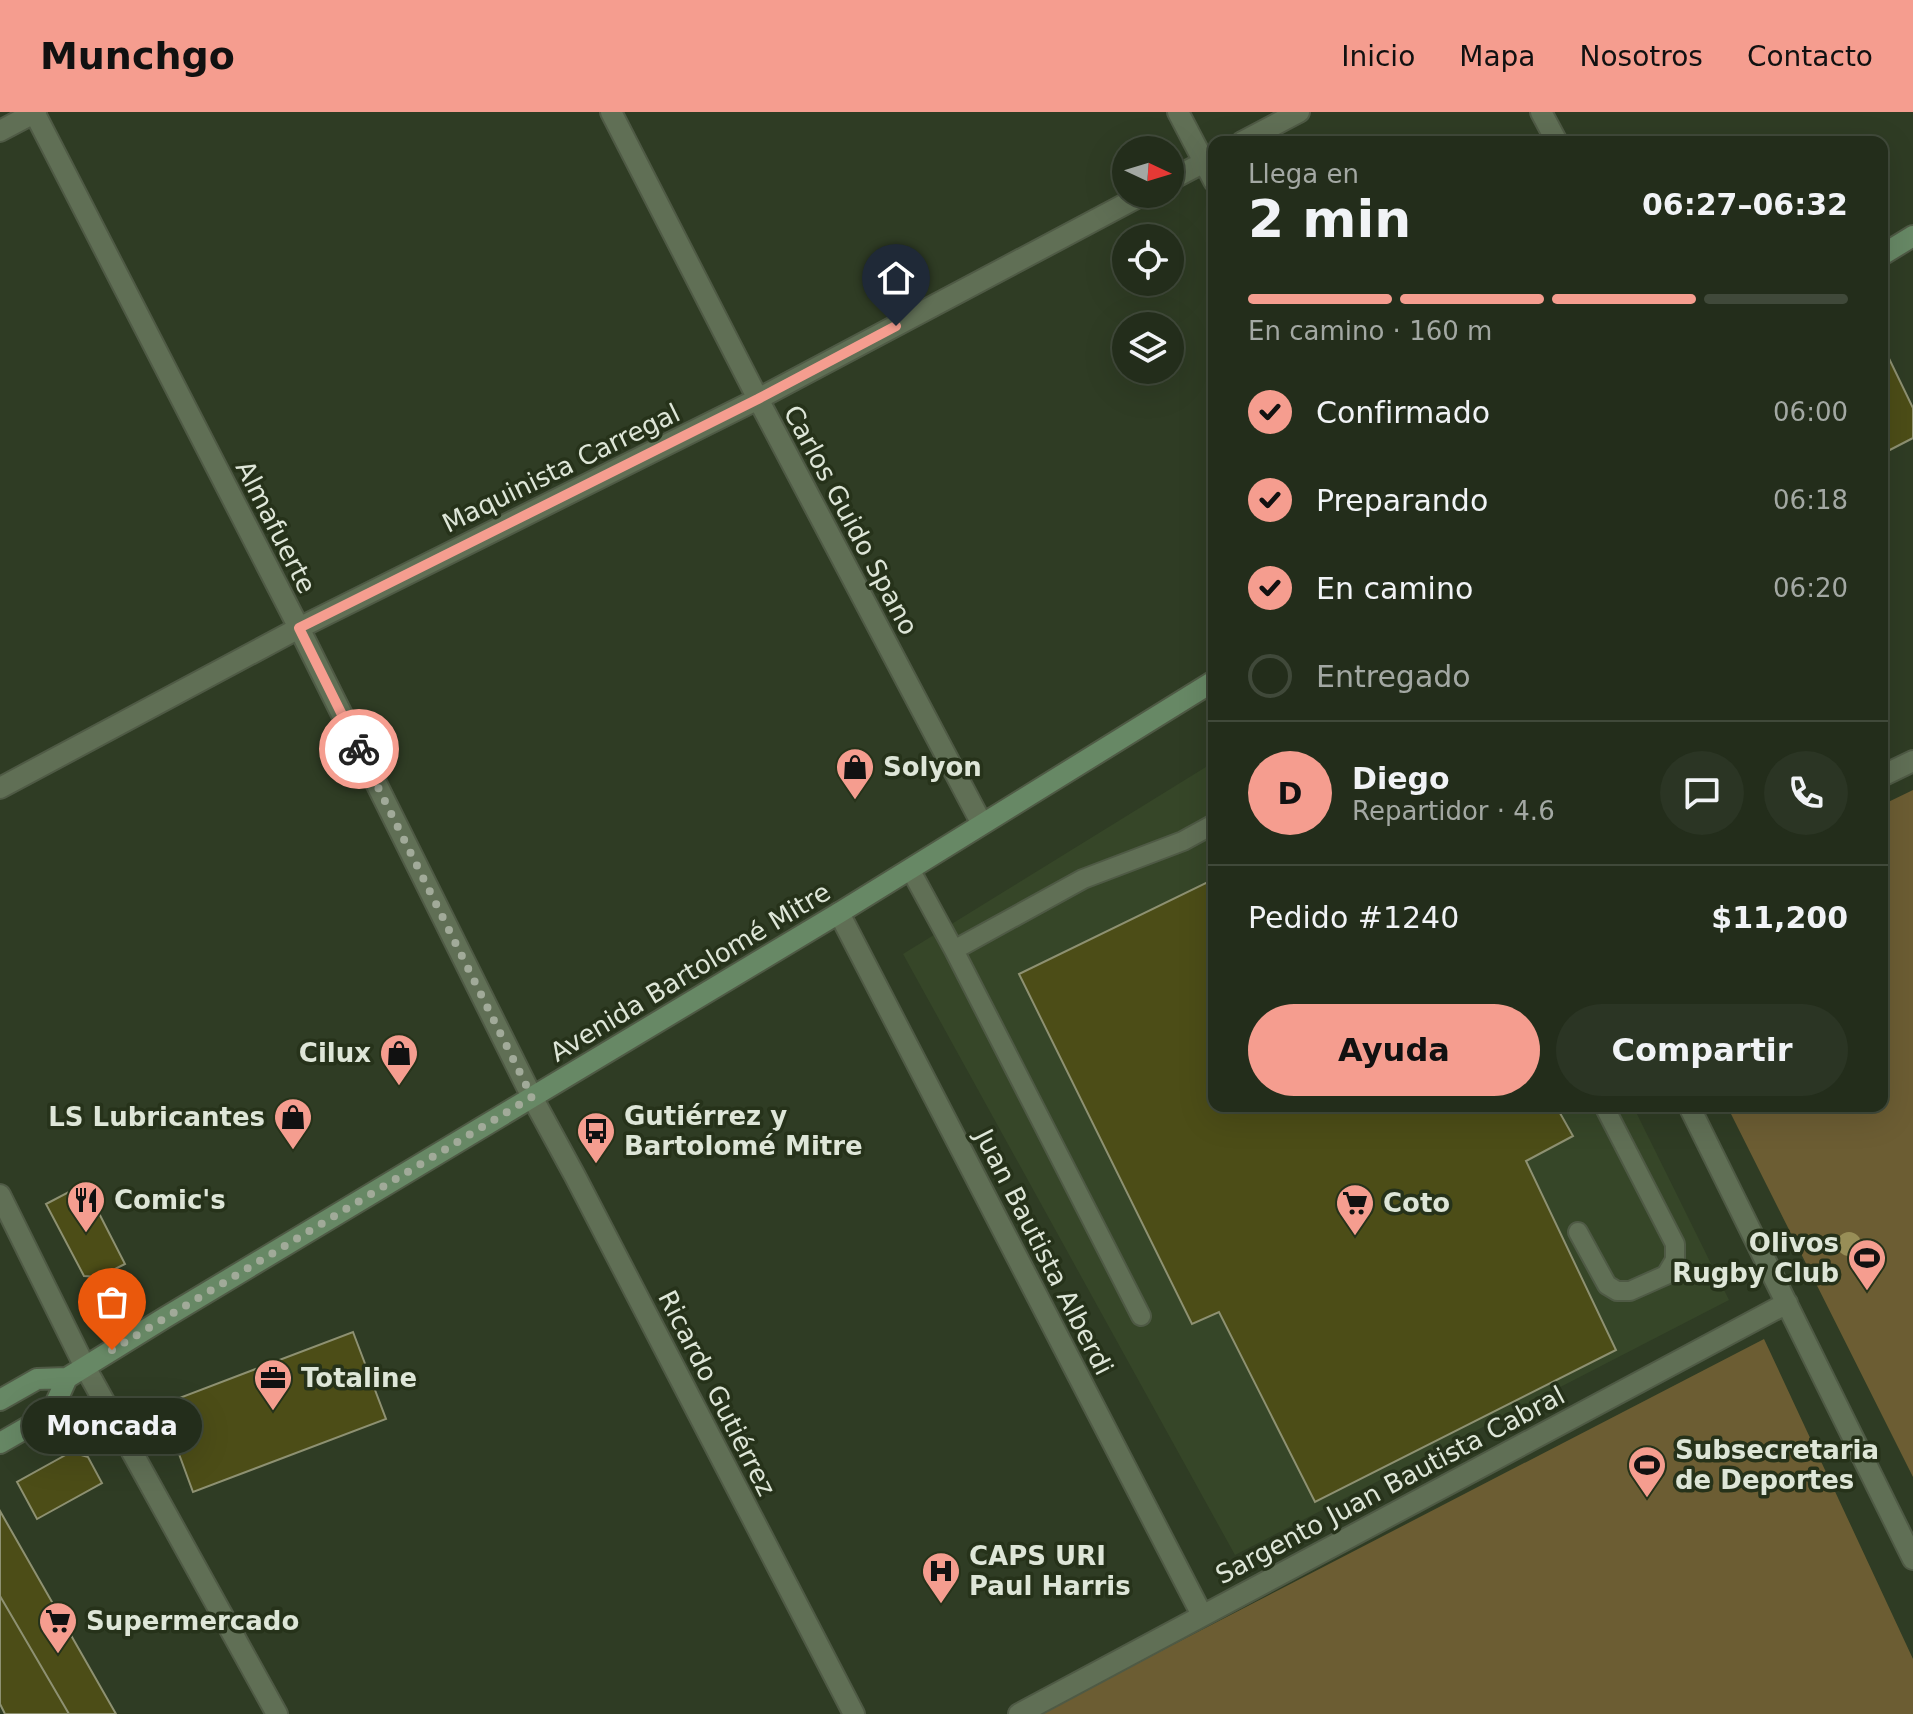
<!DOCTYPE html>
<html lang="es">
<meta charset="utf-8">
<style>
:root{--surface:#232d1b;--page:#2b3524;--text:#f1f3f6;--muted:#a3a8a3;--line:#40493a;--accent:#f59d8f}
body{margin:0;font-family:"DejaVu Sans",sans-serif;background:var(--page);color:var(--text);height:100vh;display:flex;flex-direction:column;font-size:30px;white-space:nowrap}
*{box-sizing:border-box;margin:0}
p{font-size:26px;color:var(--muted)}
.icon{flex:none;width:44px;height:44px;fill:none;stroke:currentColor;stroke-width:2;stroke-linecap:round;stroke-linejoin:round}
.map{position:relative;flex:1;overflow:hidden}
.drawer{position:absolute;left:1208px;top:24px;width:680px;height:976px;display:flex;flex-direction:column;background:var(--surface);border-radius:16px;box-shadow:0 8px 32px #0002,0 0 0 2px var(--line)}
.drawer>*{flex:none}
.needle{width:52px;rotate:94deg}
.controls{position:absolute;left:1112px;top:24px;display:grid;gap:16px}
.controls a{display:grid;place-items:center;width:72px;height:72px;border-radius:50%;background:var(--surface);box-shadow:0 8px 32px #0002,0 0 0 2px var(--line);font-size:40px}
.pin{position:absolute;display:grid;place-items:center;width:68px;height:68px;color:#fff;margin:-82px -34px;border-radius:50% 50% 50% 0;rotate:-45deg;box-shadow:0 0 8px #0007}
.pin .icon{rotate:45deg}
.courier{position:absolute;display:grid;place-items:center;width:80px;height:80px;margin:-40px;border:6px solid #f59d8f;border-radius:50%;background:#fff;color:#222;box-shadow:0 2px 10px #0007}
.bubble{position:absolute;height:56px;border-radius:28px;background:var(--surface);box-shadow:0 8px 32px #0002,0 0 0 2px var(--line);font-size:26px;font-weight:700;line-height:56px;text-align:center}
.summary em{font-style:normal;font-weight:700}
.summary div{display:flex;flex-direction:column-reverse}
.summary{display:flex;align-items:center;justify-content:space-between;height:136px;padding:0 40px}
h1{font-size:52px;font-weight:700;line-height:60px}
.bar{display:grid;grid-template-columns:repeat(4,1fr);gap:12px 8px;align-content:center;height:96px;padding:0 40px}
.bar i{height:10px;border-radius:6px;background:var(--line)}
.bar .current{background:var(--accent)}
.bar p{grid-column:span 4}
.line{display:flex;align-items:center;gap:20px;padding:0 40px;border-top:2px solid var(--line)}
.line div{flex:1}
.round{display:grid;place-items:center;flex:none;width:84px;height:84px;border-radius:42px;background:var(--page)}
ol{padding:0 40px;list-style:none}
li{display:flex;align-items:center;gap:24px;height:88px}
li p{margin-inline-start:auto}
li .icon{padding:8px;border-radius:50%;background:var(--accent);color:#111;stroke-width:4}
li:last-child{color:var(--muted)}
li i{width:44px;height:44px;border:4px solid var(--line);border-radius:50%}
.button{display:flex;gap:16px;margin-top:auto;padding:16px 40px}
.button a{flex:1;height:92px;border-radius:48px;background:var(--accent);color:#111;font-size:32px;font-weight:700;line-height:92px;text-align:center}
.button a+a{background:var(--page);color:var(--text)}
header{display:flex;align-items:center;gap:48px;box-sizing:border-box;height:112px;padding:0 40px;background:var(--accent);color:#111}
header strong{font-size:38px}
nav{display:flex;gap:44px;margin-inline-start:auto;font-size:28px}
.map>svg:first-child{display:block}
.built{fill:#364628}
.green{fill:#6c5d33}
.building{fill:#4c4d17;stroke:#8e9172;stroke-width:2}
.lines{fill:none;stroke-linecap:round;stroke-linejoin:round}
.lane-casing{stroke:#4f5a45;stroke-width:22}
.street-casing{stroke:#4f5a45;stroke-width:24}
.secondary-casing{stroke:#4f5a45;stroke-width:24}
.lane{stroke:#606f55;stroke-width:18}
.street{stroke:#606f55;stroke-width:20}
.secondary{stroke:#678865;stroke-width:20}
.tree{fill:#988e57}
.done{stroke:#a1aa99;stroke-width:8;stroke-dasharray:0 14.4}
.route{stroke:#f59d8f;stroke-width:10}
.labels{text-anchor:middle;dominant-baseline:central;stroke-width:7;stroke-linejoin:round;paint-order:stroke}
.street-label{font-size:26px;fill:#dee6d8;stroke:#26321a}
.poi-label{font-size:26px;font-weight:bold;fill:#dee6d8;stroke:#26321a;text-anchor:start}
</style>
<header>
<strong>Munchgo</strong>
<nav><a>Inicio</a><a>Mapa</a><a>Nosotros</a><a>Contacto</a></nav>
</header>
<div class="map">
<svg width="1913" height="1602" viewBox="0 0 1913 1602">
<rect width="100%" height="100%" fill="#2f3c24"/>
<path class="built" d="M1214 650V994H1633L1729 1188 1235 1443 903 842Z"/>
<path class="green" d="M1913 678V1365L1727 994H1882V693Z
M1764 1227 1913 1547V1602H1039Z"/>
<path class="building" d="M1882 232 1913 296V326L1882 342Z
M1214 767V994H1556L1573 1024 1526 1049 1616 1238 1315 1390 1219 1200 1192 1212 1019 862Z
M84 1072 125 1152 99 1165 84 1164 46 1092Z
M353 1220 386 1307 193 1380 161 1293Z
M71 1340 88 1345 102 1371 37 1407 17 1370Z
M0 1399 116 1602H69L0 1484Z
M0 1484 69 1602H5L0 1592Z"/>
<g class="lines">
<defs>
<path id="lane" d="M910 757 954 838
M1578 1120 1607 1173 1617 1179H1630L1666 1163 1675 1148V1132L1604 994
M1141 1204 954 838 1083 767 1183 729 1214 712"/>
<path id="street" d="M34 0 299 516 532 985 575 1064 854 1602
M611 0 758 287 982 712
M1178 0 1214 69
M1541 0 1557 30
M0 19 36 0
M1242 30 1299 0
M1170 68 1214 45
M1882 664 1913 649
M0 676 299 516 758 287 1144 82
M839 801 1202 1503
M1689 994 1913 1447
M0 1083 85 1255 277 1602
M1019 1602 1787 1191"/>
<path id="secondary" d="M1882 143 1913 124
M0 1288 37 1267 67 1266 166 1205 839 801 1214 569
M0 1331 40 1308 53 1297 67 1266"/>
</defs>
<use href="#lane" class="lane-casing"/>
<use href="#street" class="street-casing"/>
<use href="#secondary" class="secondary-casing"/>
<use href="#lane" class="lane"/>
<use href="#street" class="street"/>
<use href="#secondary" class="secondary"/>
</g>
<circle class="tree" cx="1849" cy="1132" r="12"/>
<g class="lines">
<path class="done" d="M112 1238 532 985 359 637"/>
<path class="route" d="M359 637 299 516 758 287 896 214"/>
</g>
<defs>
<symbol id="shop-pin" viewBox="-11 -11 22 30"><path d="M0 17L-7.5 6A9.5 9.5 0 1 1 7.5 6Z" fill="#f59d8f" stroke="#26321a"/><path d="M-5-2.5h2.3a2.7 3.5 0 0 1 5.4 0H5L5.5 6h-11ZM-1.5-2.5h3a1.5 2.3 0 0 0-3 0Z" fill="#111"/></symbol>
<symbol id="bus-pin" viewBox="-11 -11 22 30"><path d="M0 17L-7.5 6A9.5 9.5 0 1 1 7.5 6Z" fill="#f59d8f" stroke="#26321a"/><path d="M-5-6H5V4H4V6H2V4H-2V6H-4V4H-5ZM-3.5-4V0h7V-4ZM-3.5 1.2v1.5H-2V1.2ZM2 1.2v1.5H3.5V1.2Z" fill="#111"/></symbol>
<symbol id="restaurant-pin" viewBox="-11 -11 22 30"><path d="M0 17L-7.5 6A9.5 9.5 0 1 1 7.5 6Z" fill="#f59d8f" stroke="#26321a"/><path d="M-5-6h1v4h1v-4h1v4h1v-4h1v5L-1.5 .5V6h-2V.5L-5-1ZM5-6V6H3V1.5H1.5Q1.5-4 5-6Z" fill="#111"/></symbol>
<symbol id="supermarket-pin" viewBox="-11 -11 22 30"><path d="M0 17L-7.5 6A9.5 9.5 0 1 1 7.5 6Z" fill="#f59d8f" stroke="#26321a"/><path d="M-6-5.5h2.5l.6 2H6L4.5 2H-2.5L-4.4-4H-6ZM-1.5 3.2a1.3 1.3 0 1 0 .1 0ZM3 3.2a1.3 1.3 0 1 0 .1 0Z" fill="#111"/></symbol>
<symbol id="stadium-pin" viewBox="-11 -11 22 30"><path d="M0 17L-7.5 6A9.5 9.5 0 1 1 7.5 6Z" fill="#f59d8f" stroke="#26321a"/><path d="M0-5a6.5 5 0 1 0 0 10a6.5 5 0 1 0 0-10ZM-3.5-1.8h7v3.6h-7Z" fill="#111"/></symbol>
<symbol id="office-pin" viewBox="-11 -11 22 30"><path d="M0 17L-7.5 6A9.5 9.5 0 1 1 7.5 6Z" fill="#f59d8f" stroke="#26321a"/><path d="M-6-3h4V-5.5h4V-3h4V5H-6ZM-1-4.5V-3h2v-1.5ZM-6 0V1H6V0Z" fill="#111"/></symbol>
<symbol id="hospital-pin" viewBox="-11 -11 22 30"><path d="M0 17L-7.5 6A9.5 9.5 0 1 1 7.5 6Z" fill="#f59d8f" stroke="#26321a"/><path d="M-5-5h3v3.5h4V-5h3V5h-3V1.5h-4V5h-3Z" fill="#111"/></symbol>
</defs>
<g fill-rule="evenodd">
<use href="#shop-pin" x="833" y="633" width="44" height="60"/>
<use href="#shop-pin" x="377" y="919" width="44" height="60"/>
<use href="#shop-pin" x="271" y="983" width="44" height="60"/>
<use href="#bus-pin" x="574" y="997" width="44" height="60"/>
<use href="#restaurant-pin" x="64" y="1066" width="44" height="60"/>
<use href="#supermarket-pin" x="1333" y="1069" width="44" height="60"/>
<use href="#stadium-pin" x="1845" y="1124" width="44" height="60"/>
<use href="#office-pin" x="251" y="1244" width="44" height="60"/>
<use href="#stadium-pin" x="1625" y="1331" width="44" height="60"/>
<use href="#hospital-pin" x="919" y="1437" width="44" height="60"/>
<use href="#supermarket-pin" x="36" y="1487" width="44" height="60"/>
</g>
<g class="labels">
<g class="street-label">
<text transform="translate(561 356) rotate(-26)">Maquinista Carregal</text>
<text transform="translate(851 408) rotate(62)">Carlos Guido Spano</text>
<text transform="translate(276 415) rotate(63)">Almafuerte</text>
<text transform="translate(690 860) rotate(-31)">Avenida Bartolomé Mitre</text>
<text transform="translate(1044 1140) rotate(63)">Juan Bautista Alberdi</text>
<text transform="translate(717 1281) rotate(63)">Ricardo Gutiérrez</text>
<text transform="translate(1390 1373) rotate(-28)">Sargento Juan Bautista Cabral</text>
</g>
<g class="poi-label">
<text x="883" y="655">Solyon</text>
<text x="371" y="941" text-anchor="end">Cilux</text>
<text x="624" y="1004">Gutiérrez y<tspan x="624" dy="30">Bartolomé Mitre</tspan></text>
<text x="265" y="1005" text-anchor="end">LS Lubricantes</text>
<text x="114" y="1088">Comic's</text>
<text x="1383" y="1091">Coto</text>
<text x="1839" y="1131" text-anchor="end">Olivos<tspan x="1839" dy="30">Rugby Club</tspan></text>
<text x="301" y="1266">Totaline</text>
<text x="1675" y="1338">Subsecretaria<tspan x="1675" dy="30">de Deportes</tspan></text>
<text x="969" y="1444">CAPS URI<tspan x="969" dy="30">Paul Harris</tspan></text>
<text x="86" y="1509">Supermercado</text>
</g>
</g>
</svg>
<div class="controls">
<a><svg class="needle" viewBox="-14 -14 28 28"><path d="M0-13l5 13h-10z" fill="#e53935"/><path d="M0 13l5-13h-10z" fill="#a3a8a3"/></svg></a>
<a><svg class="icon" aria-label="locate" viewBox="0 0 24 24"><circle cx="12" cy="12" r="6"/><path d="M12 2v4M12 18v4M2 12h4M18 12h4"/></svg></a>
<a><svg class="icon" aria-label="layers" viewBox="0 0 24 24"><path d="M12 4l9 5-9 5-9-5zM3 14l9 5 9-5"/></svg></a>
</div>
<div class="pin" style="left:112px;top:1238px;background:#ea580c"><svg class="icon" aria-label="bag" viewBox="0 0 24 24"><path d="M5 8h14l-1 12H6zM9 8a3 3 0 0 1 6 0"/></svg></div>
<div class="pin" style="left:896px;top:214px;background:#1f2937"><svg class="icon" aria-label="home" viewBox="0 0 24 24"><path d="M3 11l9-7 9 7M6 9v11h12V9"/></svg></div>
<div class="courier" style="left:359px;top:637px"><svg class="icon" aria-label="bike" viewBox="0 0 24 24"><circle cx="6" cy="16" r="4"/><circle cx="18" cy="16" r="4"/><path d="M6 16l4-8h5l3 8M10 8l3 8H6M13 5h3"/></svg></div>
<div class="bubble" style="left:22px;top:1286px;width:180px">Moncada</div>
<section class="drawer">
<div class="summary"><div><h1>2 min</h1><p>Llega en</p></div><em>06:27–06:32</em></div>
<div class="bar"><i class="current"></i><i class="current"></i><i class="current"></i><i></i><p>En camino · 160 m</p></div>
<ol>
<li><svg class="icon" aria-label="check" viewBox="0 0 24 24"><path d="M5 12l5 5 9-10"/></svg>Confirmado<p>06:00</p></li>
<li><svg class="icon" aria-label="check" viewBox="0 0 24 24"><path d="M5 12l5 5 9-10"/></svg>Preparando<p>06:18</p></li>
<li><svg class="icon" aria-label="check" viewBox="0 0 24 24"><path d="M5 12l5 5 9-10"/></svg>En camino<p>06:20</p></li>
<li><i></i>Entregado</li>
</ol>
<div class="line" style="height:144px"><b class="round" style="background:var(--accent);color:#111">D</b><div><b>Diego</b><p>Repartidor · 4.6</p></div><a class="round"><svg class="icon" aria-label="chat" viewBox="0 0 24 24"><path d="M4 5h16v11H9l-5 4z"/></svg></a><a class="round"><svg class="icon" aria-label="phone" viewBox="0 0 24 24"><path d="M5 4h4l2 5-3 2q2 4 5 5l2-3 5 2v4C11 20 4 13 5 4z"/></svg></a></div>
<div class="line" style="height:104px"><div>Pedido #1240</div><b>$11,200</b></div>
<div class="button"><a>Ayuda</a><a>Compartir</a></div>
</section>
</div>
